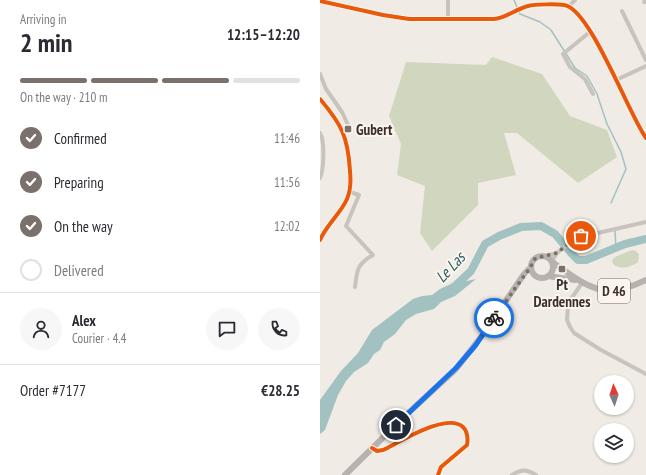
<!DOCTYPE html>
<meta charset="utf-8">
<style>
:root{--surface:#fff;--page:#f7f7f7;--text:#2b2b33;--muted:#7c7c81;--line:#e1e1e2;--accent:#7a716c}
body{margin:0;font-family:"PT Sans Narrow",sans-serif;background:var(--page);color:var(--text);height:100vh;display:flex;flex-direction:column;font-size:15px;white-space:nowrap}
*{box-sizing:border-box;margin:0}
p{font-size:13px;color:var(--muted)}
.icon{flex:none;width:22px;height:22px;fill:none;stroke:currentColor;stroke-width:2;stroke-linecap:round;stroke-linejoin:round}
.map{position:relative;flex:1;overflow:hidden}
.sheet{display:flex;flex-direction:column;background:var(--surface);width:320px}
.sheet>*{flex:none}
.needle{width:26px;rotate:357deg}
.controls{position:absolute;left:274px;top:375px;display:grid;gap:8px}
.controls a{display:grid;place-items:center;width:40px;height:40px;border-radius:50%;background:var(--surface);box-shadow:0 1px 3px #0004;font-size:20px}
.pin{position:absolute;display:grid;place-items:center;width:34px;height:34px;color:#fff;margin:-17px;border:2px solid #fff;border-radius:50%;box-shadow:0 1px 4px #0007}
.courier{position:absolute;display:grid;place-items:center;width:40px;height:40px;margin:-20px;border:3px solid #1a73e8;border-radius:50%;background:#fff;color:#222;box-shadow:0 1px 5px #0007}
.summary em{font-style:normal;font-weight:600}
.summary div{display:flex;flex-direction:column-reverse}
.summary{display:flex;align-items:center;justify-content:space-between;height:68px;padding:0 20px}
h1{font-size:26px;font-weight:600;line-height:30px}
.bar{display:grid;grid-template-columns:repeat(4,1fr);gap:6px 4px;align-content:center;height:48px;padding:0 20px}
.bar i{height:5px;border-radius:3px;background:var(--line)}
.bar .active{background:var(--accent)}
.bar p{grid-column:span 4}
.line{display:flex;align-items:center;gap:10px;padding:0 20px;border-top:1px solid var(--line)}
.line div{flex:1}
.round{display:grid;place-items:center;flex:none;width:42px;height:42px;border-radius:21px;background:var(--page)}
ol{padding:0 20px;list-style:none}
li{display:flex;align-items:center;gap:12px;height:44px}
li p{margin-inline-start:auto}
li .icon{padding:4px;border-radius:50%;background:var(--accent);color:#fff;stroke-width:4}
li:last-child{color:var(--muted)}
li i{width:22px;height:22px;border:2px solid var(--line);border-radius:50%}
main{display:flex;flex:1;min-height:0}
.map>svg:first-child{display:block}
.green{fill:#d1d6bf}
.water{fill:#a1c2c1}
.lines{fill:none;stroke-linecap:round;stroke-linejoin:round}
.stream{stroke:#a1c2c1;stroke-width:1.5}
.river{stroke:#a1c2c1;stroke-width:8}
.street{stroke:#c9c3be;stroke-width:4}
.secondary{stroke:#bab3ae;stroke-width:5.5}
.primary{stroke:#b8b1ad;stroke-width:6}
.cycleway-casing{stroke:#fbf5ee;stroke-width:6}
.cycleway{stroke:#e8590c;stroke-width:4}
.done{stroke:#7a716c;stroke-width:4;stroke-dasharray:0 7.2}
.route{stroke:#1a73e8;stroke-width:5}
.poi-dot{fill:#7a716c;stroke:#fbf5ee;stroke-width:1.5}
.labels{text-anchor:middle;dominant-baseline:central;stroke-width:4;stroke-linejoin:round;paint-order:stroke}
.shield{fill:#fbf5ee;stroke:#756b66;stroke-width:1}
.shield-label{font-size:14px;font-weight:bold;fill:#3b302b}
.poi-label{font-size:15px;font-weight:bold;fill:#3b302b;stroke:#fbf5ee;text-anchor:start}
.water-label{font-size:16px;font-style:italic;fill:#1f5a5e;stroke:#fbf5ee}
</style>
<main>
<section class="sheet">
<div class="summary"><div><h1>2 min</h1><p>Arriving in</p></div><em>12:15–12:20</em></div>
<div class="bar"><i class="active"></i><i class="active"></i><i class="active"></i><i></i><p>On the way · 210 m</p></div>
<ol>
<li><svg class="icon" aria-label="check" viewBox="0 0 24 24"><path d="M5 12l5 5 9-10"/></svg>Confirmed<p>11:46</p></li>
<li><svg class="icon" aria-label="check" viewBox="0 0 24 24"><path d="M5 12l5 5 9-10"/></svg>Preparing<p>11:56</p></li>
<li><svg class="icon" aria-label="check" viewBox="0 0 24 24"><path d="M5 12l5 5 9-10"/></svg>On the way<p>12:02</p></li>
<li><i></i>Delivered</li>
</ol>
<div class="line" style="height:72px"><a class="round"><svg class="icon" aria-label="person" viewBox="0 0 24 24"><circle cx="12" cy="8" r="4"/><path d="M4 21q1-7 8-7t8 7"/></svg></a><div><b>Alex</b><p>Courier · 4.4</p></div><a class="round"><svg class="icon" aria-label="chat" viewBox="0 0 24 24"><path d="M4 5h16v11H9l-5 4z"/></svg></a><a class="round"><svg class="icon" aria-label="phone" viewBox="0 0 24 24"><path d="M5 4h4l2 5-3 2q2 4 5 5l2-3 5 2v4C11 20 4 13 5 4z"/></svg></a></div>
<div class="line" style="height:52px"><div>Order #7177</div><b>€28.25</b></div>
</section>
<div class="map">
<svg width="326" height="475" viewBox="0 0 326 475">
<rect width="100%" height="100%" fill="#f0ebe5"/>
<path class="green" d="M172 57 222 74 250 116 287 130 297 157 258 183 197 133H184L196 175 158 183V205L112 251 100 233 105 186 77 175 81 144 69 116 86 62 166 65Z
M312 250 316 251 319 254 318 262C310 268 301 270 293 264L292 260 295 257Z"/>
<path class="water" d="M156 279 135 296 121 302 114 309 96 314 86 320 75 334 64 342 60 350 54 354 48 363 34 372 26 381 18 395 5 430 0 434V400L21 371 38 353 52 330 93 299 102 296 112 295 120 289 135 282H142Z"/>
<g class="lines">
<path class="stream" d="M194 0 200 14 220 22 231 30 255 68 267 76 277 94 287 124 301 152 306 169 291 203
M295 231 296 248"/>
<path class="river" d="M132 289 151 271 165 244 179 236 201 227 221 226 235 234 251 253 258 260H266L305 244 326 239"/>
<path class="street" d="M0 1 63 15 89 19H174C186 18 196 9 208 6 214 4 238 4 244 5 270 8 309 115 326 138
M324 2H326
M249 6 255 0
M302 11 326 60
M128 20V0
M271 31 243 54 250 67 265 79 273 94
M0 74 6 89 22 112 28 125V129L24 133
M296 80 326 66
M0 133C5 141 4 169 0 178
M30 192 39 195 26 226 53 255C37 264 37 270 35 287
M226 256 237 253
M232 261 237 253 256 238 326 222
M262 283 251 299 248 306 247 320 250 327 254 333 281 350 326 374
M52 448 57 451 63 450C80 442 127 412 143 427 148 432 148 439 147 445L121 467 118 475
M192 475C201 469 207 469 216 475"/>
<path class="secondary" d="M0 99C22 125 28 137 30 171 31 181 31 190 27 199 21 213 7 224 0 240"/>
<path class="primary" d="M211 267a11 11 0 1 1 22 0a11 11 0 1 1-22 0Z
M233 262C237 266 243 269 248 273 277 294 293 296 326 280
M228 276 255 280
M25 475 86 415 136 369 164 333 204 274 211 267"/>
<defs>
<path id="cycleway" d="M0 1 63 15 89 19H174C186 18 196 9 208 6 214 4 238 4 244 5 270 8 309 115 326 138
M0 99C22 125 28 137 30 171 31 181 31 190 27 199 21 213 7 224 0 240
M52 448 57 451 63 450C80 442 127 412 143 427 148 432 148 439 147 445L121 467 118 475"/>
</defs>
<use href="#cycleway" class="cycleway-casing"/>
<use href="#cycleway" class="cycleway"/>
</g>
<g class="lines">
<path class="done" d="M174 318C186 302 197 285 210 268 212 265 212 261 216 258L237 253 254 239 261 236"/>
<path class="route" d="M76 425 136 368 155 346 174 318"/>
</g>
<g class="poi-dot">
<rect x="24" y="125" width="8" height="8" rx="2"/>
<rect x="238" y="265" width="8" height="8" rx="2"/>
</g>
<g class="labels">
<rect class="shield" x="278" y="279" width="32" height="24" rx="3"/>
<g class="shield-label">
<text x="294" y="291">D 46</text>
</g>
<g class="poi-label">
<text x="36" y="129">Gubert</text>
<text x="242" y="284" text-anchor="middle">Pt<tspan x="242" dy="17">Dardennes</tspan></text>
</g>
<g class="water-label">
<text transform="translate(130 267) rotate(-47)">Le Las</text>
</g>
</g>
</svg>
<div class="controls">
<a><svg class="needle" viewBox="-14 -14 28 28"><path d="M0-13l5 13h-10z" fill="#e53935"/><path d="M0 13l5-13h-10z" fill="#7c7c81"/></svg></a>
<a><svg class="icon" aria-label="layers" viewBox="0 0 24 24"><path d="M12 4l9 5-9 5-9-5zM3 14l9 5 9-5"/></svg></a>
</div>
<div class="pin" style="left:261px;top:236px;background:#ea580c"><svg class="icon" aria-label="bag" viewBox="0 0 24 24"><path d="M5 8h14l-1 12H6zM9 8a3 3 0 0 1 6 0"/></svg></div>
<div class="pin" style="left:76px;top:425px;background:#1f2937"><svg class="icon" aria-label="home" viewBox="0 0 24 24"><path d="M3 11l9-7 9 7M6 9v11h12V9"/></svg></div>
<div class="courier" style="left:174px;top:318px"><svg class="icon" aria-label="bike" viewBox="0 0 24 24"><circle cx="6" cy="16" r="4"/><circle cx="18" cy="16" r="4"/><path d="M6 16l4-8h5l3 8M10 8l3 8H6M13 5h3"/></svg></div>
</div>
</main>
